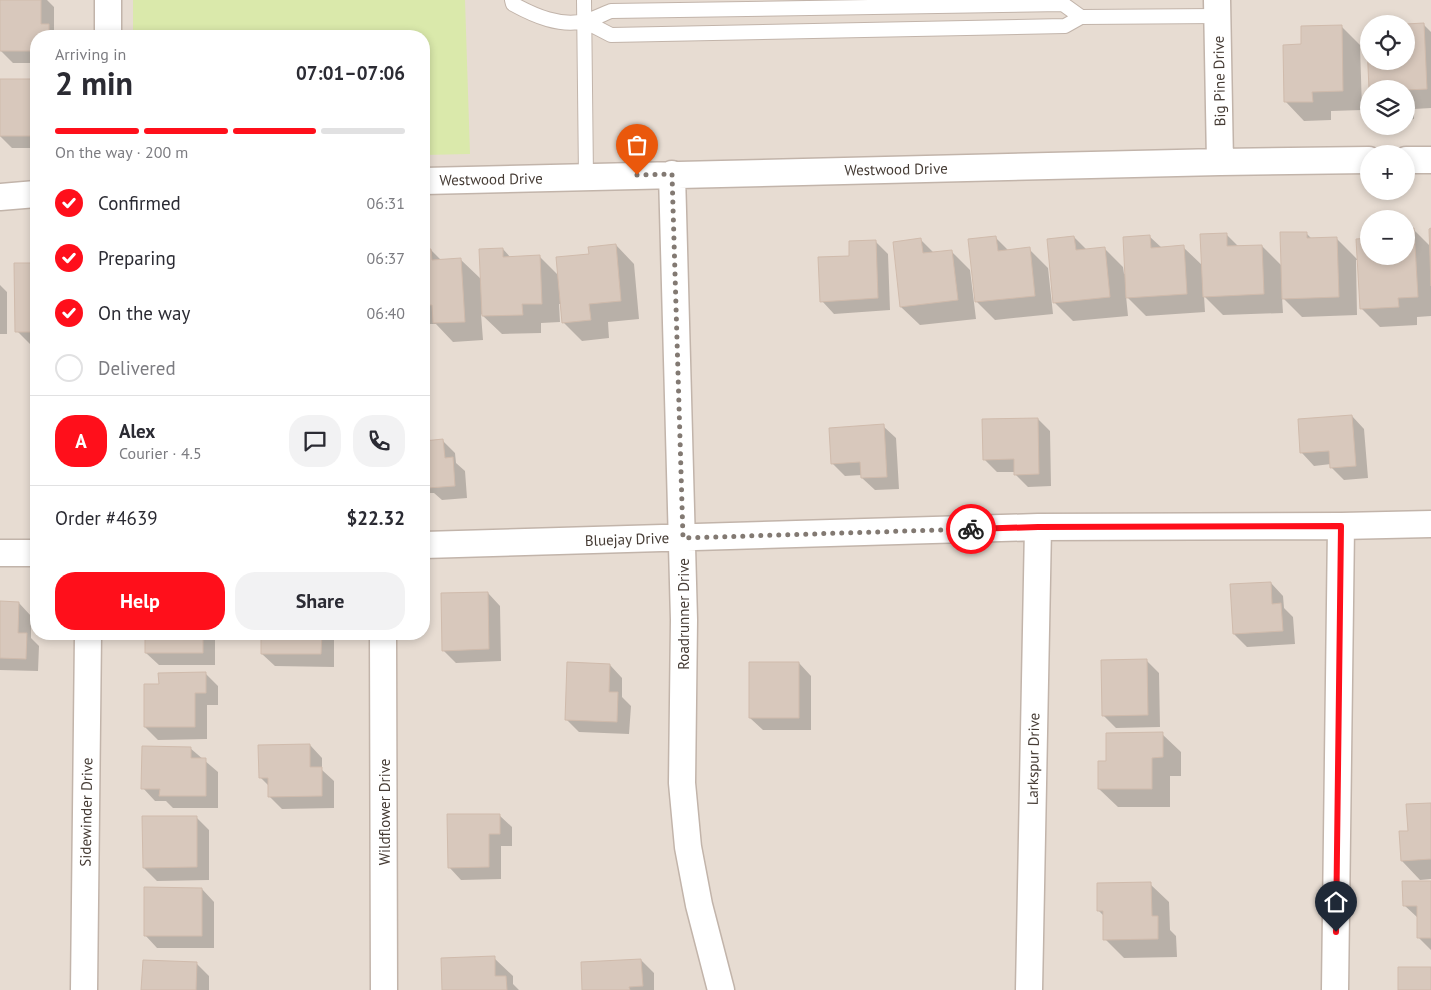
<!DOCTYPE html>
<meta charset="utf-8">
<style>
:root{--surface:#fff;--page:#f2f2f3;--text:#2b2b33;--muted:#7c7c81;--line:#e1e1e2;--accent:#ff0f1b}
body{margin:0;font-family:"PT Sans",sans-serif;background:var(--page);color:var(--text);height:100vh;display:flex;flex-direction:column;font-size:19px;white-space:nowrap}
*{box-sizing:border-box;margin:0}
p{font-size:16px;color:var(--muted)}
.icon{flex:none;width:28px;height:28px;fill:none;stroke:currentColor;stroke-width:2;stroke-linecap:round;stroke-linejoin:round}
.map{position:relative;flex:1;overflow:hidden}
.sheet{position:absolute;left:30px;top:30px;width:400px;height:610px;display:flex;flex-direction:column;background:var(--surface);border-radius:20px;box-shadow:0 2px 8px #0003}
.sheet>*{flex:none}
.buttons{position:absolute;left:1360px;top:15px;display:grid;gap:10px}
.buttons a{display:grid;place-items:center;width:55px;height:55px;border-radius:50%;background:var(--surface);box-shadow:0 2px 8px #0003;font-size:25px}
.pin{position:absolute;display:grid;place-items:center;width:42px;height:42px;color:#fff;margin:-51px -21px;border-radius:50% 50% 50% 0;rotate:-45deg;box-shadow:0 0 5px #0007}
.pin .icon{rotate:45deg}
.courier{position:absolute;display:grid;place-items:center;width:50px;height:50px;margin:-25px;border:4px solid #ff0f1b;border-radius:50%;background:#fff;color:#222;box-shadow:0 1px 6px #0007}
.summary em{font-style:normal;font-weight:700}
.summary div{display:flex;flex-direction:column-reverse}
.summary{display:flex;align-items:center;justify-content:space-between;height:85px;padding:0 25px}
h1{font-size:32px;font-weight:700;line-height:38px}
.bar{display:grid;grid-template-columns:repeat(4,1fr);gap:8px 5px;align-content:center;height:60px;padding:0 25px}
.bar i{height:6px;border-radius:4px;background:var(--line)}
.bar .on{background:var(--accent)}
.bar p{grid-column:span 4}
.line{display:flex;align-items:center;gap:12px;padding:0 25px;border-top:1px solid var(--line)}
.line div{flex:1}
.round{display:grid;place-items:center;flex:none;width:52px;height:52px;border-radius:20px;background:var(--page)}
ol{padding:0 25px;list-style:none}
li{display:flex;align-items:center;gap:15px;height:55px}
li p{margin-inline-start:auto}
li .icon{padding:5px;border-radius:50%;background:var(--accent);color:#fff;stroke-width:4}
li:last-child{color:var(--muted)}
li i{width:28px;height:28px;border:2px solid var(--line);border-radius:50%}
.action{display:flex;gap:10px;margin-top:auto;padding:10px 25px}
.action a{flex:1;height:58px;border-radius:20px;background:var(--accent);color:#fff;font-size:20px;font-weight:700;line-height:58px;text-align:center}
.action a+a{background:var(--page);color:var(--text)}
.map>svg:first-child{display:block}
.residential{fill:#e7dcd2;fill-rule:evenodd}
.green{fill:#dae9ab}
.shadow{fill:#0003}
.building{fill:#d8c8bc;stroke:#d0bbac}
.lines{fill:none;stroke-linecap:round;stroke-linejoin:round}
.service-casing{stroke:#c2b4aa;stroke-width:16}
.minor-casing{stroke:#c2b4aa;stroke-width:29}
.service{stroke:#fff;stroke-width:14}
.minor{stroke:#fff;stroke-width:26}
.done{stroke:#827972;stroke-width:5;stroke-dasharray:0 9}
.route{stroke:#ff0f1b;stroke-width:6}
.labels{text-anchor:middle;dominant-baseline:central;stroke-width:5;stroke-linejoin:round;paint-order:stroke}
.street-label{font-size:15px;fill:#453b34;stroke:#fff}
</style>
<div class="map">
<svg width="1431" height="990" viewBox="0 0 1431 990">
<rect width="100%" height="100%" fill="#f3ece4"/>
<path class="residential" d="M0 0H1431V990H0ZM1369 24H1406V61H1369ZM36 36H424V634H36ZM1369 89H1406V126H1369ZM1369 154H1406V191H1369ZM1369 219H1406V256H1369Z"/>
<path class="green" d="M133 0H465L470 154 424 155V36H133Z"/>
<path class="shadow" d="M0 0H47L54 7V30L60 36H36V63H13L0 50Z
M1423 24 1431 32V108L1414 109V119L1406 120V61Z
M1342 27 1360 45 1362 110 1331 111V120L1304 121 1286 102 1302 45Z
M36 80V148H12L0 136V81Z
M1413 229 1431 247V230V316L1417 317V325L1380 327 1361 308 1369 256H1406Z
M1306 233 1312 239H1337L1358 260H1356L1357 315 1302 317 1282 297 1283 313 1223 315 1204 296 1205 312 1146 316 1126 296 1128 316 1073 321 1055 303 1074 237 1087 250 1104 248 1123 267 1124 274 1126 273 1149 236 1162 248 1183 247 1203 266 1226 234 1239 247 1262 246 1282 266Z
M996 238 1009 251 1029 249 1048 268 1053 314 995 320 977 302Z
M921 240 934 253 951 251 970 270 976 319 920 325 901 307Z
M875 241 888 254 890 310 834 314 822 301 851 257Z
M616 245 634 264 639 319 608 322 609 338 582 341 563 322 561 304H559L560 322 541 323V333L502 334 481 314 483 340 453 342 436 324H424V250H431L441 260 460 259 482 280 503 249 511 258 539 256 559 276 590 255Z
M15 264H36V350L17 331Z
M0 285 7 292V334H0Z
M1352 416 1364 429 1368 478 1344 480 1331 467V464L1314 466 1302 453 1299 421Z
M1038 419 1050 431 1051 486 1028 487 1015 474V472H997L985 460Z
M883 426 896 438 899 489 875 490 862 478V475L845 476 832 463Z
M443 441 455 453 456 463 465 471 467 498 442 500 434 493H424V442Z
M1271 583 1283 596 1284 608 1293 617 1295 644 1247 647 1234 634 1232 585Z
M488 593 500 606 501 661 456 663 443 650Z
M0 603H19L31 616V638L39 646 38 671 0 670Z
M146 634H215V665H159L146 653Z
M263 634H334V667L275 666 262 654Z
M1146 660 1159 673 1160 727 1116 728 1103 715Z
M799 663 811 676V730H763L750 718Z
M610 665 622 678V697L631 706 629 734 579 732 567 720Z
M205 673 218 686V705H207V739L158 740 145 727 160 685Z
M1162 734 1181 752V776H1170V807H1118L1099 789 1108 762Z
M310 745 322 758V770L334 781V808L282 809 269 796V786L260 777Z
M190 748 218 772V808H173L166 801H155L143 788Z
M1431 804V879L1420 880 1402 861 1409 832Z
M499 815 512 827V846H501V879L461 880 449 867Z
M196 817 209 830V880L157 881 144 868Z
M1431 882V950L1419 938 1418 918 1404 905Z
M1150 884 1169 902 1170 930 1176 936 1177 957 1124 958 1105 939 1104 916 1098 910Z
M202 889 214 902V948H157L145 935Z
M494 958 513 976V984L519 990H443Z
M641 960 654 973V990H584Z
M197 964 209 976V990H143Z"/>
<path class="building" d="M0 0H41V24H49V36H36V51H0Z
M1424 23 1427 89 1406 90V89H1369L1367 44H1369V61H1406V24Z
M1342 25 1343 91 1312 92 1313 102H1284L1283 45 1301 44V26Z
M0 79H36V136H0Z
M1414 228 1418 297 1398 298 1399 307 1360 309 1356 239 1369 238V256H1406V229Z
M1431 228V286L1429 229Z
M1280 232H1307V238L1337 237 1339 297 1282 299Z
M1227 233V246L1262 245 1264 294 1203 297 1200 234Z
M1150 235 1151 248 1184 245 1187 294 1126 298 1123 237Z
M996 236 998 251 1030 247 1035 296 975 302 968 239Z
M1074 236 1076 250 1105 247 1110 297 1053 303 1047 239Z
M921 238 923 253 952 250 958 300 900 307 893 242Z
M876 240 878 298 820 302 818 257 849 256V241Z
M616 244 621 301 589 304 591 320 562 323 556 257 589 254 588 247Z
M503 248V257L540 255 542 304H522L523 315 482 316 479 249Z
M424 249H431L432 260 461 258 465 322 433 323 432 305H424Z
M14 263H36V332H15Z
M1352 415 1356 466 1330 468 1329 451 1300 453 1298 419Z
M1038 418 1039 474 1014 475V459L983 460 982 419Z
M884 424 887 477 861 478 860 462 831 464 829 428Z
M443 439 445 458 453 457 455 486 428 488 427 480H424V441Z
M1271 582 1272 604 1281 603 1283 631 1233 634 1230 584Z
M488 592 489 649 442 651 441 593Z
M0 601 19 602 18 633H27L26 659 0 658Z
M145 634H203V653H145Z
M261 634H322L321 654H261Z
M1147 659 1148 715 1102 716 1101 660Z
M567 662 610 664 609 692H618L617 722 565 720Z
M749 662H799V718H749Z
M206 672V693H195V727H144V684H159L158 673Z
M1163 732V757L1152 758V789H1098V761H1106V733Z
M310 744V767H322V796L268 797V778H259L258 745Z
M142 746 191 747V758H206V796H159L160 789H141Z
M1431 803V859L1401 861 1399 831H1408L1406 804Z
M447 814H500V834H489V867L448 868Z
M142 816H197V867L143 868Z
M1402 881H1431V938H1417V906H1403Z
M1151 882 1152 916H1158V939L1103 940V911H1097V883Z
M144 887 202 888V936H144Z
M495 956V976H506L507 990H442L441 958Z
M641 959 643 986 629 987 630 990H582L581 962Z
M143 960 197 962 196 990H141Z
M1398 967H1431V990H1398Z"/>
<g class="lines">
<defs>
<path id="service" d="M512 0 513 4C535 16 560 27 585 21 594 19 603 14 611 11L1063 4 1081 17
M584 0 586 177
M584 21 611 35 1065 26 1081 17 1218 16"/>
<path id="minor" d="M1217 0 1220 162
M108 36V0
M1406 160H1431
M672 174 684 620 682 783 688 847 699 905 721 990
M424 181 1220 162 1369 160
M0 197 36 194
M424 545 1038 527 1341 526 1431 524
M0 553H36
M383 634 384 990
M84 990 88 634
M1029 990 1038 527
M1335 990 1341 526"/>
</defs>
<use href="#service" class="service-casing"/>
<use href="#minor" class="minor-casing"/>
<use href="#service" class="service"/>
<use href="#minor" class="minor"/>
</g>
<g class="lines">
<path class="done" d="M637 175 672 174 683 538 971 529"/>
<path class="route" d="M971 529 1038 527 1341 526 1336 932"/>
</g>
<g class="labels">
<g class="street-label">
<text transform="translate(1219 81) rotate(-91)">Big Pine Drive</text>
<text transform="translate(896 169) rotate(-1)">Westwood Drive</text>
<text transform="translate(491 179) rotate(-1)">Westwood Drive</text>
<text transform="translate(627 539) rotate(-2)">Bluejay Drive</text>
<text transform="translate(683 614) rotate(-90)">Roadrunner Drive</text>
<text transform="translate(1033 759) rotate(-89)">Larkspur Drive</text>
<text transform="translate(86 812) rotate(-89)">Sidewinder Drive</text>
<text transform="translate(384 812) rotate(-90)">Wildflower Drive</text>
</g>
</g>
</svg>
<div class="buttons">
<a><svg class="icon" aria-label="locate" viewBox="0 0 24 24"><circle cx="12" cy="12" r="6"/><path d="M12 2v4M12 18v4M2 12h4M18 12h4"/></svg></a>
<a><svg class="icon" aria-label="layers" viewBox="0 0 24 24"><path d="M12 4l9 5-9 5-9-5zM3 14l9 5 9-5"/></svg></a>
<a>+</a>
<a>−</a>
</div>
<div class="pin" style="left:637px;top:175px;background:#ea580c"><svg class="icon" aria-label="bag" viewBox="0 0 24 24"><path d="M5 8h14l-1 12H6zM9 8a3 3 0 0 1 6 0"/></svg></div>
<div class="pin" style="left:1336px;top:932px;background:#1f2937"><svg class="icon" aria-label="home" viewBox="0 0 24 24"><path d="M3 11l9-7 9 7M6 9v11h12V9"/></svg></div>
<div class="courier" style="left:971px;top:529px"><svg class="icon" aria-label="bike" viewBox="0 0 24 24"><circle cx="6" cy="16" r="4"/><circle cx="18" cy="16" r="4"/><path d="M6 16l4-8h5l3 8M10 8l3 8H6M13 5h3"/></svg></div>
<section class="sheet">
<div class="summary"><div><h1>2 min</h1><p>Arriving in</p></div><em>07:01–07:06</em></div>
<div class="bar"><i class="on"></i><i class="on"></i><i class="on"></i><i></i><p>On the way · 200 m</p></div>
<ol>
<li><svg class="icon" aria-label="check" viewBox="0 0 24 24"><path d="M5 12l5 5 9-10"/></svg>Confirmed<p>06:31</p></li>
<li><svg class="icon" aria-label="check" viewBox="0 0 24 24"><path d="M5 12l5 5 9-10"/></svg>Preparing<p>06:37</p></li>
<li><svg class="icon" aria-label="check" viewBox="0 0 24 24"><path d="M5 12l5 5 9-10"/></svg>On the way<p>06:40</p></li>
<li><i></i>Delivered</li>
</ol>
<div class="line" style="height:90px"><b class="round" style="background:var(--accent);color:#fff">A</b><div><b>Alex</b><p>Courier · 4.5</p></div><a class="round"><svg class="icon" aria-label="chat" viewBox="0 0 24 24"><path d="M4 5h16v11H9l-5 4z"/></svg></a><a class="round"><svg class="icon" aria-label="phone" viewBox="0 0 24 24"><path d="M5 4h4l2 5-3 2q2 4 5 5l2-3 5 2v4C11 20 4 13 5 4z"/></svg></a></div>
<div class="line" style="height:65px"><div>Order #4639</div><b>$22.32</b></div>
<div class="action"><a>Help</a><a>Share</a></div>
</section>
</div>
